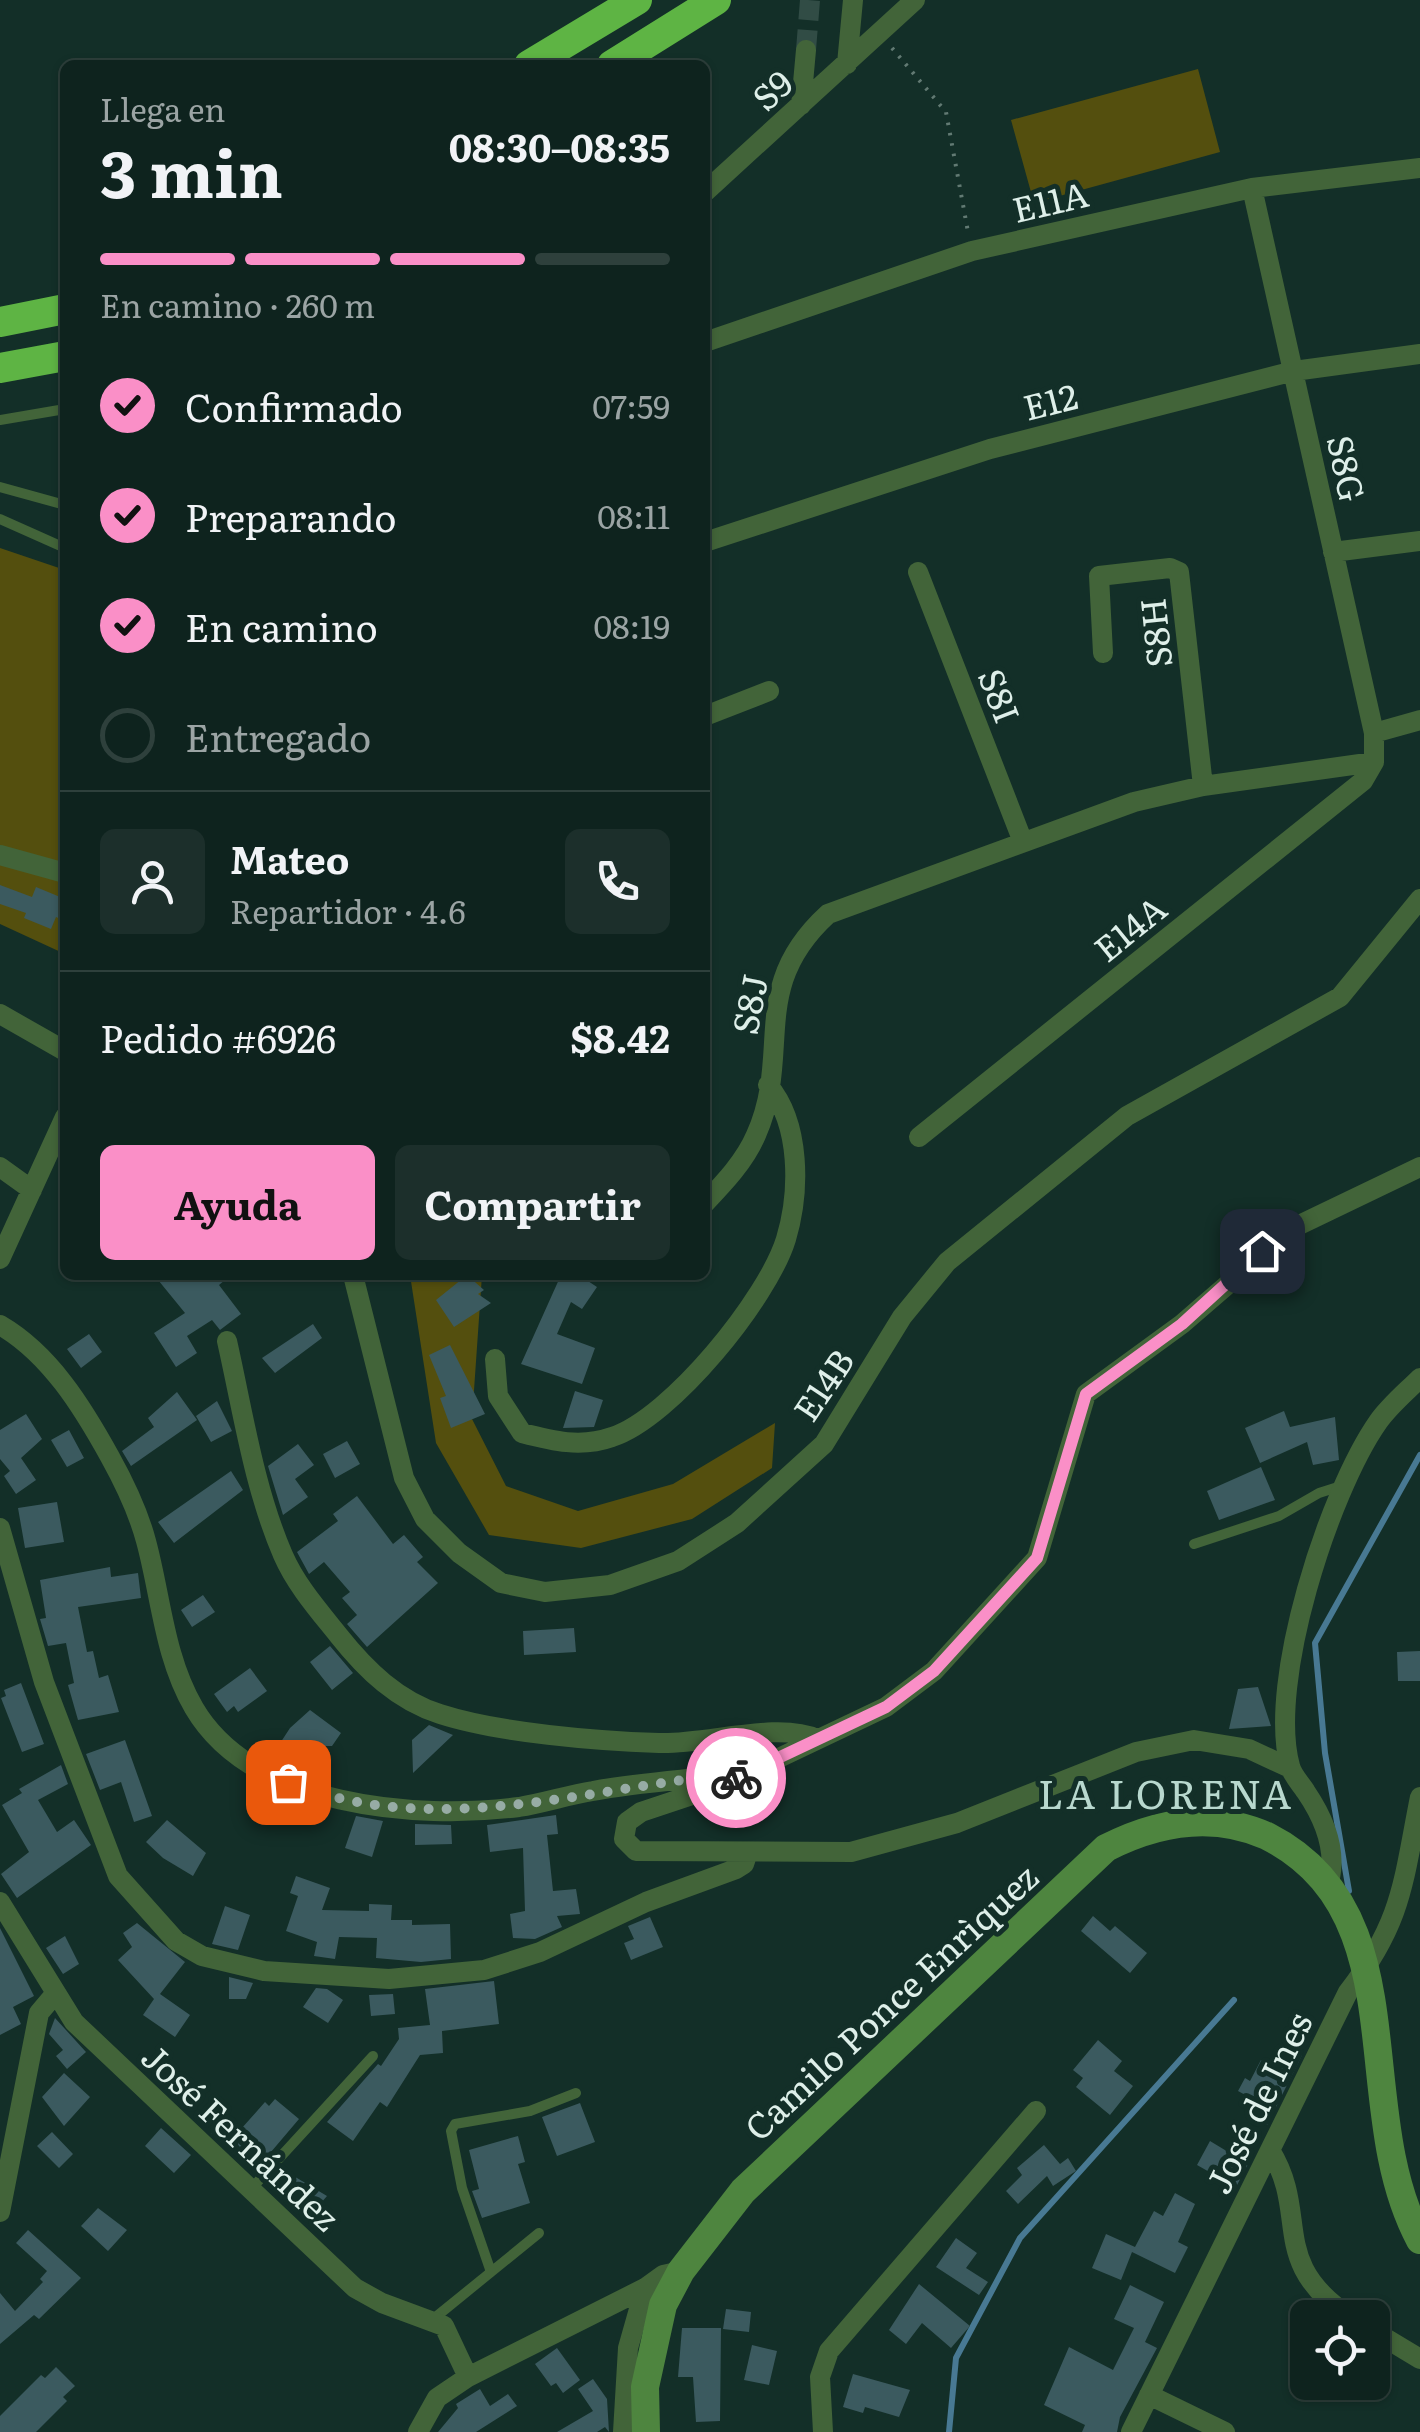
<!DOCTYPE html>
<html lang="es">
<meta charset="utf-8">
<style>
:root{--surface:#0e231e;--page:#1c2f2b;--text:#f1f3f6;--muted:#9ba4a4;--line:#2e403c;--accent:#fa8fc7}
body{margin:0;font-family:Literata,serif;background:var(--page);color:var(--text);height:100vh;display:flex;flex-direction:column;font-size:38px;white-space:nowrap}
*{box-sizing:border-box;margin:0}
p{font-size:32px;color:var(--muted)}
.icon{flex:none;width:55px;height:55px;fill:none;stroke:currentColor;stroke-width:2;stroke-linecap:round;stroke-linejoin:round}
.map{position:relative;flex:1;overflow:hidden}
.sheet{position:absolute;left:60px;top:60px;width:650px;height:1220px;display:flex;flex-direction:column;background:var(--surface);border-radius:15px;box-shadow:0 2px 8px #0004,0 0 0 2px var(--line)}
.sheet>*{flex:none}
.tools{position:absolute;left:1290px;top:2300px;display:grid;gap:20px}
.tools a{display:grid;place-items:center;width:100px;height:100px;border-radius:15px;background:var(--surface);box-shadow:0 2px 8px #0004,0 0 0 2px var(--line);font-size:50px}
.pin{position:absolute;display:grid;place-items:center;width:85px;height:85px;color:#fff;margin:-42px;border-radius:20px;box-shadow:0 5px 15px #0006}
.courier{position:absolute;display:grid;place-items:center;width:100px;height:100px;margin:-50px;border:8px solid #fa8fc7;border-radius:50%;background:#fff;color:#222;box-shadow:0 2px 12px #0007}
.summary em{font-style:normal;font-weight:700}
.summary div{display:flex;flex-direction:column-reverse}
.summary{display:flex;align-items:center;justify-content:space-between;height:170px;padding:0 40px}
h1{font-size:65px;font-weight:700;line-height:75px}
.bar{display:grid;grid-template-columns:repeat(4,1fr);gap:15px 10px;align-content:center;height:120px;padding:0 40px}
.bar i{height:12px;border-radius:8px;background:var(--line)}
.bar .active{background:var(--accent)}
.bar p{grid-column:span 4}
.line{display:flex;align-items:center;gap:25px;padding:0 40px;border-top:2px solid var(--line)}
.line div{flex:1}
.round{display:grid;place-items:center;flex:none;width:105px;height:105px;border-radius:15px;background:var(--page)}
ol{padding:0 40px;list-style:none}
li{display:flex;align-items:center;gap:30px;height:110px}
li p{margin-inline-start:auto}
li .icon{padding:10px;border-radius:50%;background:var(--accent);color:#111;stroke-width:4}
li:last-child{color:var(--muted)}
li i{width:55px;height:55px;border:5px solid var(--line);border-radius:50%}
.button{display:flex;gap:20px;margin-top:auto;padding:20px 40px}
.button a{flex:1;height:115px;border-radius:15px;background:var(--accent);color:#111;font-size:40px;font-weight:700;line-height:115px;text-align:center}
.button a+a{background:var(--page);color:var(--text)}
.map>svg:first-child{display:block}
.green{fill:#544f0e}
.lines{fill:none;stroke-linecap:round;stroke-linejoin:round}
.stream{stroke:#487993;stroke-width:6}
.building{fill:#3b5a5f}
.street-tunnel{stroke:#314c45;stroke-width:20;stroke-dasharray:20 10;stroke-linecap:butt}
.path{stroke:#627a73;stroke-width:4;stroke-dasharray:2.5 8;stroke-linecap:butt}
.lane{stroke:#426439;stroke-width:10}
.street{stroke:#426439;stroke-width:20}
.secondary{stroke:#4e853f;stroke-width:28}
.highway{stroke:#5eb444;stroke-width:30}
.done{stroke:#97aca5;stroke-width:10;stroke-dasharray:0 18}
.route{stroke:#fa8fc7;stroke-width:12}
.labels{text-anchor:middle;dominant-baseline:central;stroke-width:10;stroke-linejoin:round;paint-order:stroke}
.street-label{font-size:35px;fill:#deefe9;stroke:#132f28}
.quarter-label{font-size:40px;letter-spacing:2.5px;fill:#b8d8ce;stroke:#132f28}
</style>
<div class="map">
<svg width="1420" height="2432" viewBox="0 0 1420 2432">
<rect width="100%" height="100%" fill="#132f28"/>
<path class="green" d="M1198 69 1220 152 1034 203 1011 120Z
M0 548 65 570V954L0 924Z
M410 1275H482L472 1419 506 1486 578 1511 673 1484 775 1423 772 1468 692 1519 581 1548 489 1535 436 1443Z"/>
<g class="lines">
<path class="stream" d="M1349 1891 1325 1753 1315 1643 1420 1455
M949 2432 956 2358 1020 2238 1234 2000"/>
</g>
<path class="building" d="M0 885 32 897 36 887 65 899V921L56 917 51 929 24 918 26 913 0 904Z
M154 1275H231L219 1285 241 1314 220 1330 212 1320 187 1336 197 1353 176 1367 154 1333 185 1313Z
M467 1275 484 1290 478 1294 491 1303 454 1327 436 1300Z
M561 1275H579L597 1287 582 1309 571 1302 557 1334 595 1348 582 1384 521 1364Z
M313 1324 322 1338 275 1373 262 1358Z
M89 1334 102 1352 81 1368 67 1349Z
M450 1345 485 1414 451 1428 440 1398 446 1396 429 1355Z
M575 1391 603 1400 594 1427 563 1428Z
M177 1392 197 1420 131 1466 122 1451 154 1427 148 1418Z
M217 1401 232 1431 211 1442 196 1416Z
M1284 1411 1290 1427 1335 1417 1339 1460 1313 1465 1307 1442 1260 1463 1245 1428Z
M26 1414 42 1439 21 1458 36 1480 16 1494 4 1476 10 1471 0 1459V1430Z
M69 1430 84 1458 67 1467 51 1440Z
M347 1441 360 1464 335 1478 323 1454Z
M298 1444 314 1465 295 1479 308 1497 283 1515 268 1466Z
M1261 1467 1275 1500 1219 1520 1207 1491Z
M231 1471 243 1490 174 1543 158 1522Z
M357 1496 393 1544 404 1535 423 1557 417 1562 438 1583 367 1647 347 1624 357 1615 342 1598 350 1592 324 1562 309 1574 297 1552 338 1521 333 1514Z
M57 1502 64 1542 25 1548 18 1508Z
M110 1567 111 1577 138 1573 141 1598 78 1607 87 1652 93 1651 99 1678 108 1675 119 1712 78 1720 68 1685 74 1683 66 1643 48 1646 40 1619 46 1618 40 1580Z
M203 1595 215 1612 192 1627 181 1610Z
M574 1628 576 1652 524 1655 523 1631Z
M330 1646 353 1673 332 1690 310 1662Z
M1420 1651V1681H1398L1397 1652Z
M250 1668 267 1691 238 1712 234 1706 227 1712 214 1694Z
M21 1683 44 1744 22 1752 1 1698 6 1696 4 1690Z
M1258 1687 1271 1726 1229 1729 1238 1689Z
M310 1710 341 1733 332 1746H323L305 1774 275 1751 290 1728Z
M429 1725 453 1735 413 1773 412 1740Z
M125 1740 152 1816 134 1822 121 1782 100 1790 86 1754Z
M61 1765 68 1784 38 1800 57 1832 74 1820 91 1845 17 1898 1 1874 29 1852 2 1805 22 1793 19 1789Z
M556 1815 558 1834 547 1835 553 1891 576 1889 580 1914 557 1916 562 1927 535 1939 513 1938 510 1914 525 1911 523 1848 490 1852 487 1825Z
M356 1816 383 1821 372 1857 345 1848Z
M167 1820 206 1853 193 1876 163 1858 146 1842Z
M415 1824 451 1825 452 1844 415 1845Z
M296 1876 330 1888 322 1910 369 1911V1904L392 1905 391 1920H412V1925L450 1924 451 1959 421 1962 376 1958 377 1938 339 1937 335 1959 314 1956 317 1942 286 1931 298 1896 290 1893Z
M225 1906 250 1915 238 1950 212 1944Z
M1093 1916 1110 1931 1115 1926 1147 1953 1130 1973 1081 1931Z
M650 1917 663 1947 631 1960 624 1943 634 1939 628 1926Z
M137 1923 185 1962 160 1994 190 2015 175 2037 143 2015 154 1999 118 1960 132 1947 123 1933Z
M0 1928 34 1996 13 2007 21 2024 0 2035Z
M65 1936 79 1964 63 1974 46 1948Z
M229 1977 253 1983 246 1999H229Z
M494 1981 499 2024 442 2031 443 2053 420 2055 387 2107 380 2102 353 2141 327 2122 378 2064 381 2066 399 2039 398 2028 430 2025 425 1989Z
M316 1988 327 1989 343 2000 328 2023 303 2007Z
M393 1994 395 2014 371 2016 369 1995Z
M55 2018 86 2052 67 2069 56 2056 63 2050 49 2034Z
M1098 2040 1122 2061 1114 2071 1133 2086 1110 2115 1076 2087 1083 2078 1073 2070Z
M1291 2049 1302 2055 1267 2125 1250 2116 1253 2111 1244 2106 1249 2097 1238 2091 1245 2078 1250 2081 1261 2060 1280 2070Z
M64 2073 90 2097 64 2126 42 2097Z
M275 2099 299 2119 254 2172 211 2133 227 2115 241 2129 265 2102 269 2106Z
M580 2103 595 2142 557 2156 542 2117Z
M161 2128 191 2155 174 2173 145 2146Z
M52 2132 73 2154 59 2168 37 2146Z
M518 2136 525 2162 518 2164 530 2203 482 2218 472 2191 479 2189 469 2150Z
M1210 2141 1248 2164 1236 2187 1197 2165Z
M1044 2145 1060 2164 1068 2158 1076 2171 1053 2186 1047 2176 1018 2204 1006 2191 1022 2175 1017 2168Z
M282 2169 327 2196 309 2217 268 2184Z
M1175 2193 1195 2204 1178 2242 1188 2247 1175 2273 1132 2252 1121 2280 1092 2268 1106 2234 1135 2247 1154 2211 1163 2216Z
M98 2208 127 2230 108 2251 81 2226Z
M28 2230 81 2278 39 2319 34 2315 0 2344V2293L15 2311 43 2282 40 2279 47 2271 16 2243Z
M956 2238 977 2253 966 2268 988 2282 979 2295 936 2267Z
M919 2284 970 2326 951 2348 922 2323 906 2344 889 2330Z
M1130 2285 1164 2302 1145 2342 1157 2348 1120 2417 1117 2432H1082L1085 2425 1044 2405 1069 2347 1113 2370 1134 2328 1114 2319Z
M726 2309 751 2312 749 2332 723 2329Z
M682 2328H721L720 2421 696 2422 693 2377H678Z
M752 2345 777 2351 769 2385 744 2380Z
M557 2348 580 2380 563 2393 556 2383 551 2386 535 2364Z
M56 2367 75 2386 63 2397 67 2401 36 2432H0V2416L41 2375 45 2378Z
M853 2374 910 2390 899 2417 865 2407 863 2413 843 2407Z
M593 2379 607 2399 609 2432 605 2427 597 2432H557L593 2411 578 2389Z
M480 2389 490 2406 508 2394 517 2406 476 2432H438L458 2408 456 2404Z"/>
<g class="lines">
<path class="street-tunnel" d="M806 50 810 0"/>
<path class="path" d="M892 48 946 112 968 232"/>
<path class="lane" d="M0 420 65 409
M0 487 65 505
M0 519 65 548
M1194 1544 1279 1516 1319 1493 1341 1486
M251 2189 373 2056
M491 2272 462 2188 451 2131 455 2124 530 2111 576 2093
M432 2320 539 2233"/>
<path class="street" d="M847 64 853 0
M801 105 806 50
M705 192 915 0
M705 342 972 251 1252 188 1420 168
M705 542 990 449 1294 371 1420 354
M1333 552 1420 541
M918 572 1023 842
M1103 653 1099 576 1170 568 1179 572 1203 786
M705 716 769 691
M1374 733 1420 720
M0 855 65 873
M0 1014 65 1051
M919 1137 1363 781 1374 762V733L1252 188
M0 1167 32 1190
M705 1203C724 1183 745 1161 756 1135 793 1052 747 988 828 914L1134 802 1203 786 1374 762
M0 1259 65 1117
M353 1275 404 1478 425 1519 459 1553 501 1583 545 1592 610 1585 678 1561 737 1523 824 1444 902 1317 947 1262 1127 1116 1340 997 1420 899
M0 1325C50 1354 83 1408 110 1457 125 1484 138 1511 146 1541 161 1596 164 1657 194 1708 252 1807 417 1820 519 1807 544 1803 568 1795 593 1791 630 1784 669 1781 706 1777L722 1785
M227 1341C243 1412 254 1488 283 1555 296 1585 319 1611 339 1636 366 1670 398 1701 440 1714 499 1733 597 1741 659 1743 705 1745 778 1721 817 1739
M495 1359 498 1396 522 1433C553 1441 581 1448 612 1437 671 1418 768 1298 786 1239 800 1192 801 1124 768 1085
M0 1528 44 1682 118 1876 176 1941 202 1956 264 1971 389 1979 484 1970 540 1952 646 1902 736 1869 744 1864 748 1852
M1290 1768 1249 1749 1194 1740 1136 1752 957 1823 851 1852 636 1851 624 1839 627 1822 641 1812 722 1785 886 1707 934 1671 1037 1558 1086 1394 1182 1324 1293 1228 1420 1167
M1330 1878C1336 1848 1323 1817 1306 1792 1301 1784 1292 1775 1290 1766 1267 1683 1329 1492 1378 1422 1389 1406 1406 1392 1420 1378
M0 1902 74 2022 355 2288 382 2303 444 2326 468 2377
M1270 2150C1311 2216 1266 2262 1352 2318
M0 2212 39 2013 55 1994
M1372 2330 1420 2359
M1149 2395 1225 2432
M418 2432 437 2398 468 2377 645 2288 663 2275 681 2271
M623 2432 628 2348 645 2288
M823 2432 820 2377 829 2351 1036 2111
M1131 2432 1348 1992C1403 1921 1403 1882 1420 1797"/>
<path class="secondary" d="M646 2432 645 2387 663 2305 681 2271 743 2191 1106 1848C1157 1822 1213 1812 1267 1836 1420 1914 1348 2106 1420 2240"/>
<path class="highway" d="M529 65 637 0
M612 65 716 0
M0 322 65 309
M0 368 65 356"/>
</g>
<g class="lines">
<path class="done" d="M288 1782C424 1837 567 1794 706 1777L722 1784 736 1778"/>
<path class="route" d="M736 1778 886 1707 934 1671 1037 1558 1086 1394 1182 1324 1262 1251"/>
</g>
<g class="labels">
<g class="street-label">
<text transform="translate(771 89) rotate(-42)">S9</text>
<text transform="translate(1050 200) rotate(-13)">E11A</text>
<text transform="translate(1050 400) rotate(-14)">E12</text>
<text transform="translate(1348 468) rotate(78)">S8G</text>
<text transform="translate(1154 633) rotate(-96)">S8H</text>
<text transform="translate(1001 695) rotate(69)">S8I</text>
<text transform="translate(1129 927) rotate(-39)">E14A</text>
<text transform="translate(748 1004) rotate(-79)">S8J</text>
<text transform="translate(822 1384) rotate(-56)">E14B</text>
<text transform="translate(890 2001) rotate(-43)">Camilo Ponce Enrìquez</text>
<text transform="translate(1257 2102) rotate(-64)">José de Ines</text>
<text transform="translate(242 2136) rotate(43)">José Fernández</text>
</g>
<g class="quarter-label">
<text x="1166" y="1791">LA LORENA</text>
</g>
</g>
</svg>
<div class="tools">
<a><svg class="icon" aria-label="locate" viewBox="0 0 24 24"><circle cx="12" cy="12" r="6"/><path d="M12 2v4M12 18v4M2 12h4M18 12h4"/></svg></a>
</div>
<div class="pin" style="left:288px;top:1782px;background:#ea580c"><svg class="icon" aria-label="bag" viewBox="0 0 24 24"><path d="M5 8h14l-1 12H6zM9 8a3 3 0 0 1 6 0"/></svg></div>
<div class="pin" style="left:1262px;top:1251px;background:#1f2937"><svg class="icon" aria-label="home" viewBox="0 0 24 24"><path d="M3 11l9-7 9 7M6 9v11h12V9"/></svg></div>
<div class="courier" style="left:736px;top:1778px"><svg class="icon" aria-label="bike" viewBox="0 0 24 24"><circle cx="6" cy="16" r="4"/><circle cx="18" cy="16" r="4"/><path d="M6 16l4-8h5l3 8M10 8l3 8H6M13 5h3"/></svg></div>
<section class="sheet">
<div class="summary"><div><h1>3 min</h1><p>Llega en</p></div><em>08:30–08:35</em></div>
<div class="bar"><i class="active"></i><i class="active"></i><i class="active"></i><i></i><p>En camino · 260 m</p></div>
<ol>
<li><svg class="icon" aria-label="check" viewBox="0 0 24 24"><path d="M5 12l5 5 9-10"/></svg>Confirmado<p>07:59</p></li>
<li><svg class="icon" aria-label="check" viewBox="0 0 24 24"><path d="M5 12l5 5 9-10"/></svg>Preparando<p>08:11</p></li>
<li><svg class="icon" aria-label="check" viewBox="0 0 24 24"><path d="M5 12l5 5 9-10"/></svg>En camino<p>08:19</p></li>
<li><i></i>Entregado</li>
</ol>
<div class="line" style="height:180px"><a class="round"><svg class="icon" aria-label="person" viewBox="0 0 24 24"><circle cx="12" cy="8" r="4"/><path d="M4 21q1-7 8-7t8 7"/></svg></a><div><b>Mateo</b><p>Repartidor · 4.6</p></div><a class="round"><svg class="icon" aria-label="phone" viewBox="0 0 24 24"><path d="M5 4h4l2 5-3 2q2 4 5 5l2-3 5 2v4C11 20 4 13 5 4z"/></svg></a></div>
<div class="line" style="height:130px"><div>Pedido #6926</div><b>$8.42</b></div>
<div class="button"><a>Ayuda</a><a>Compartir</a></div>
</section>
</div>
